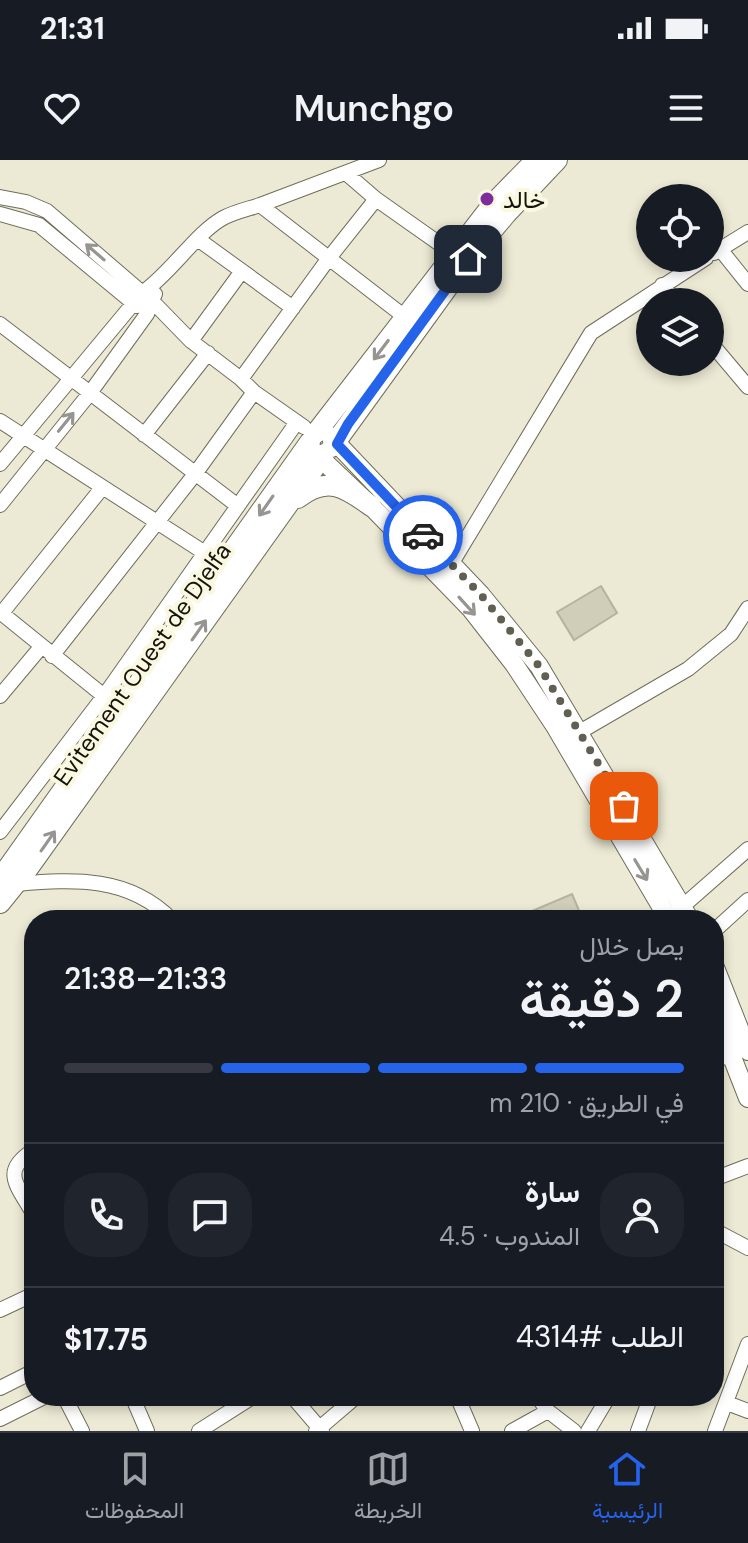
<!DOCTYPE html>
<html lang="ar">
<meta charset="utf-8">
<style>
:root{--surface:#171b24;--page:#20242c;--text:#f1f3f6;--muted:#9ea1a6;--line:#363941;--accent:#2563eb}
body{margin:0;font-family:"DM Sans",Vazirmatn,sans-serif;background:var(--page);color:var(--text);direction:rtl;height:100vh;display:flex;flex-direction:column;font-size:30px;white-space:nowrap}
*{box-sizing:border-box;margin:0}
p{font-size:26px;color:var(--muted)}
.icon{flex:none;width:44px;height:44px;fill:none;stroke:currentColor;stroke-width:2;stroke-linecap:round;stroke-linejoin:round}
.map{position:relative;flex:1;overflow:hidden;direction:ltr}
.side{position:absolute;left:24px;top:750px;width:700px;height:496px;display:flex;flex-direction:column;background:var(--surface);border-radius:32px;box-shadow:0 4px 12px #0003;direction:rtl}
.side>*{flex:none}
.controls{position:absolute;left:636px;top:24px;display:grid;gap:16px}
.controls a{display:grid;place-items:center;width:88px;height:88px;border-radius:50%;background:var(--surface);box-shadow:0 4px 12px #0003;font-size:40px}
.pin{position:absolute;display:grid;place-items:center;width:68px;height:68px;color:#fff;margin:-34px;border-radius:16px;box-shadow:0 4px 12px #0006}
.courier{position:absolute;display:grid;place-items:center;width:80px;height:80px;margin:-40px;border:6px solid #2563eb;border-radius:50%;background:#fff;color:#222;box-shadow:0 2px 10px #0007}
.head em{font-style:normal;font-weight:600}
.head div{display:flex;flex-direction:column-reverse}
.head{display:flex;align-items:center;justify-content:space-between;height:136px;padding:0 40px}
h1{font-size:52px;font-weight:600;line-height:60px}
.bar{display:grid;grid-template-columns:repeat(4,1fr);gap:12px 8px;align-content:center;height:96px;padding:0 40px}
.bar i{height:10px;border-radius:6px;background:var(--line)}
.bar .active{background:var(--accent)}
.bar p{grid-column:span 4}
.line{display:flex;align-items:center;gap:20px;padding:0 40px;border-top:2px solid var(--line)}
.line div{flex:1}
.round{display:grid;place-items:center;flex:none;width:84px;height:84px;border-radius:32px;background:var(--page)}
.status{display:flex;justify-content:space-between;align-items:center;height:56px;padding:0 40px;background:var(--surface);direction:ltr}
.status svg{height:22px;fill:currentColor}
header{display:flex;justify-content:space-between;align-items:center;height:104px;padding:0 40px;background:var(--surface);font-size:36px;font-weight:600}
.tab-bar{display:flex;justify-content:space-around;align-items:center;height:112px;border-top:2px solid var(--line);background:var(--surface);font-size:22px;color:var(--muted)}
.tab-bar a{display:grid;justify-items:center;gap:4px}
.tab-bar .active{color:var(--accent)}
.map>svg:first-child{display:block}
.building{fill:#d0ceb9;stroke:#b5b39d;stroke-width:2}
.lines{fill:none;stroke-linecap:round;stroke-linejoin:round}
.minor-casing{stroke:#706e5b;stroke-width:16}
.major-casing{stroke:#706e5b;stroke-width:20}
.highway-casing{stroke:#706e5b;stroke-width:22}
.minor{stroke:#fff;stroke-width:14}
.major{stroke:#fff;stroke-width:18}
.highway{stroke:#fff;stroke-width:20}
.oneway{stroke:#969592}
.done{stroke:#605f52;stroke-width:8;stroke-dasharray:0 14.4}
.route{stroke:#2563eb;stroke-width:10}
.poi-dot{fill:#7e2c9c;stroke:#faf8e1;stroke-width:3}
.labels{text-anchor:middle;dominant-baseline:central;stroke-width:8;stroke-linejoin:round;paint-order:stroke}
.poi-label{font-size:24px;fill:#15140c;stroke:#faf8e1;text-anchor:start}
.street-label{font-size:24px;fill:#15140c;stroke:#faf8e1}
</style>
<div class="status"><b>21:31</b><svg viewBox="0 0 49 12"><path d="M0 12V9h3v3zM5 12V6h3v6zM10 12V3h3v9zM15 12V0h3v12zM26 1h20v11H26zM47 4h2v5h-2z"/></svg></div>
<header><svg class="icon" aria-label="menu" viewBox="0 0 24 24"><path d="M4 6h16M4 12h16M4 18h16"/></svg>Munchgo<svg class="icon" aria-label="heart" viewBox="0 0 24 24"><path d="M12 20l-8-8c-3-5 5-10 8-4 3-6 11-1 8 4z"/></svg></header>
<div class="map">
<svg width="748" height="1271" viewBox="0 0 748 1271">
<rect width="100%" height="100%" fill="#ecead4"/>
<path class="building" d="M601 426 617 453 574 480 557 452Z
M572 734 583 760H511Z"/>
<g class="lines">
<defs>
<path id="minor" d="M379 0 260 45 405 157
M347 14 376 39 454 94
M0 37 26 42 47 51 154 143 191 181 241 219 254 232 304 267
M0 54 39 65 137 146
M199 80 293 148
M720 89 748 124
M714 93 748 72
M662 125 677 142
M0 164 238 346
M191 181 242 111
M710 182 748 227
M241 219 329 98 376 39
M0 261 205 393
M144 275 208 193
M0 304 142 133C171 113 196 73 223 58 234 52 248 49 260 45
M0 345 90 233 147 154 155 134
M447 411 591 173 706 98
M0 452 104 536
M1 454 102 328
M52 496 195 314 254 232
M0 536 41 487
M571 577 688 509 731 474 748 448
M0 672 104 536 297 262
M12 721 17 724C74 719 129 716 172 760
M675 753 748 689
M714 771 748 740
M714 901 732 894
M34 990C0 1011 17 1025 34 1055
M714 1019 748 1006
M714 1070 748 1088
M0 1150 34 1134
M0 1228 34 1211
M64 1236 82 1271
M132 1236 147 1271
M292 1236 322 1271
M457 1236 472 1271
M537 1236 548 1251 574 1271
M727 1243 748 1251
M0 1259 46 1236
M199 1271 254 1236
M316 1271 357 1236
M512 1271 548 1251
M588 1271 609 1236
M638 1271 651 1236
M715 1271 748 1184"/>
<path id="major" d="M330 276 481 435 539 506 690 760
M314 292 371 346 471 449 514 504 555 566 669 760
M714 805 748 891
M714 851 748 938"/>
<path id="highway" d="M316 273 493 44 536 0
M332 287 468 99 506 54 557 0
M298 338C327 315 345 327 371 346
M0 719 310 282
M0 743 29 707 324 294"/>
</defs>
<use href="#minor" class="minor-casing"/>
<use href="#major" class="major-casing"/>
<use href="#highway" class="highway-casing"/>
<use href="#minor" class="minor"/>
<use href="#major" class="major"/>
<use href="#highway" class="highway"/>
</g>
<defs><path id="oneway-shaft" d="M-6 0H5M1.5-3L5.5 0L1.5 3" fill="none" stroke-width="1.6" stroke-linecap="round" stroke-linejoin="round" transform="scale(2)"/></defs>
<g class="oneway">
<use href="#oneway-shaft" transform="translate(95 92) rotate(-139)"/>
<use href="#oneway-shaft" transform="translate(381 190) rotate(127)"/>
<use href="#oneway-shaft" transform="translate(66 262) rotate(-51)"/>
<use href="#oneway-shaft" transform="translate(266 346) rotate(125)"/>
<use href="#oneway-shaft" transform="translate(467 446) rotate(48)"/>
<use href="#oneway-shaft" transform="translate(199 470) rotate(-55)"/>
<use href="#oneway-shaft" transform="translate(48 681) rotate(-55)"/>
<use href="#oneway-shaft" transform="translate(641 710) rotate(59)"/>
</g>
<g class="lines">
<path class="done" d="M423 375 481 435 539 506 624 646"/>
<path class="route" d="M423 375 337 284 348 264 468 99"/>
</g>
<circle class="poi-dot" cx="487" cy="39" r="8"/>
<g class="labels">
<g class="poi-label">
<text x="503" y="39">خالد</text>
</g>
<g class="street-label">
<text transform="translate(142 504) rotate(-55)">Evitement Ouest de Djelfa</text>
</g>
</g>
</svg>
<div class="controls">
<a><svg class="icon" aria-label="locate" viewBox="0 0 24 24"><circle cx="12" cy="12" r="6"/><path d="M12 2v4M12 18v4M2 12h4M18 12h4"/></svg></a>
<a><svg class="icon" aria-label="layers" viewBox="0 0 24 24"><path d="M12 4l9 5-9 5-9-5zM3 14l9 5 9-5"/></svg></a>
</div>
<div class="pin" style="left:624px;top:646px;background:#ea580c"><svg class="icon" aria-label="bag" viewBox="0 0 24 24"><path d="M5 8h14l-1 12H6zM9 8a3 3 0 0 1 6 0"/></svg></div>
<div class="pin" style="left:468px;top:99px;background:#1f2937"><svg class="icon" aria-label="home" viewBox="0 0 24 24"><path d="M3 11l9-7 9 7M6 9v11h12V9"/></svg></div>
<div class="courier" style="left:423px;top:375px"><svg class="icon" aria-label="car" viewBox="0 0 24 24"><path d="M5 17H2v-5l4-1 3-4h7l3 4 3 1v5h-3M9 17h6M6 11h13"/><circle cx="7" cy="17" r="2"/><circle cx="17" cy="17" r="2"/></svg></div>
<section class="side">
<div class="head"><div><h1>2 دقيقة</h1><p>يصل خلال</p></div><em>21:33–21:38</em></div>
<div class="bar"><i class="active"></i><i class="active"></i><i class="active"></i><i></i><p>في الطريق · 210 m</p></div>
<div class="line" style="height:144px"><a class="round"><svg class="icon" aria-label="person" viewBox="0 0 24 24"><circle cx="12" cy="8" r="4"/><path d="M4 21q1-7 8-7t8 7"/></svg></a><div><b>سارة</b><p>المندوب · 4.5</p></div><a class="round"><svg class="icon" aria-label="chat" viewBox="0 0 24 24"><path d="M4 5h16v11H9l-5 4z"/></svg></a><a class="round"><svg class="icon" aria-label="phone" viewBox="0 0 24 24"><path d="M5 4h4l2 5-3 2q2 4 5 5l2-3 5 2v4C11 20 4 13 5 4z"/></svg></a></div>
<div class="line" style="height:104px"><div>الطلب #4314</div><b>$17.75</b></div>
</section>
</div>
<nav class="tab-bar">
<a class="active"><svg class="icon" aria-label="home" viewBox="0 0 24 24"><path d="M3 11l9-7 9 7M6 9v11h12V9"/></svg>الرئيسية</a>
<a><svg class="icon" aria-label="map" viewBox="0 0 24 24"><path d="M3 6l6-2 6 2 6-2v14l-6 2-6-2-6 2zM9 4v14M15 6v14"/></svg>الخريطة</a>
<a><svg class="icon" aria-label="saved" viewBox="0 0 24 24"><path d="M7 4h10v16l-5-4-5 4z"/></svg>المحفوظات</a>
</nav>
